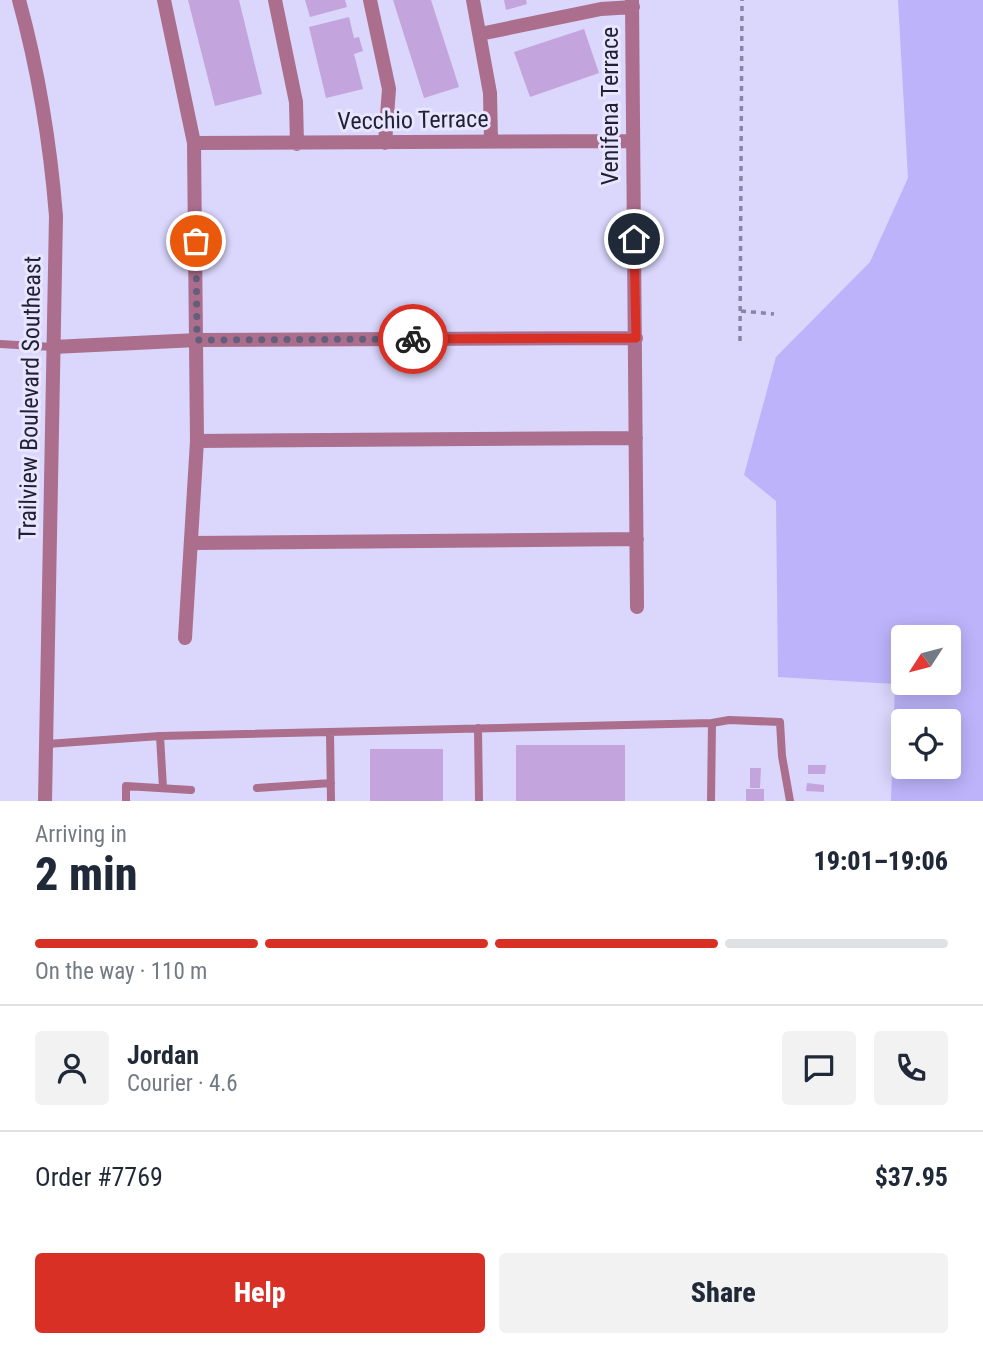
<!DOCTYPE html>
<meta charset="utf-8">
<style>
:root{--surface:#fff;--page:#f2f2f3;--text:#1f2937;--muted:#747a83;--line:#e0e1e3;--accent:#d93025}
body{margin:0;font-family:"Roboto Condensed",sans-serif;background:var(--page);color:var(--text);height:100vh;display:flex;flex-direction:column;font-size:26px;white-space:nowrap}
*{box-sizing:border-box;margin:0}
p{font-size:23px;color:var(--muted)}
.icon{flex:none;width:38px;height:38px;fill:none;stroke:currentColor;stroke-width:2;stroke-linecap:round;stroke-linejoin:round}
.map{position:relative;height:801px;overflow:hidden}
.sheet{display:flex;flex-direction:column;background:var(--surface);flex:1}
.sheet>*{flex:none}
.needle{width:46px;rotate:234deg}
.tools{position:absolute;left:891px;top:625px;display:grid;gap:14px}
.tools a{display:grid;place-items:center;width:70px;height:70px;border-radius:7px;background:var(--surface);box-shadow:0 4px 18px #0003;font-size:35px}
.pin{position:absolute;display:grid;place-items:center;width:60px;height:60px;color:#fff;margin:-30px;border:4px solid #fff;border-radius:50%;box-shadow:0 2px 7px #0007}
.courier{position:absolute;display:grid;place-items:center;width:70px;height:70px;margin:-35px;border:5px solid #d93025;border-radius:50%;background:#fff;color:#222;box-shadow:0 2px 9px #0007}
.headline em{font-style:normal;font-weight:800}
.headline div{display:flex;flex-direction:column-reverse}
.headline{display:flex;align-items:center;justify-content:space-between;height:119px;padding:0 35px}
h1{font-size:46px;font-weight:800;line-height:52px}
.bar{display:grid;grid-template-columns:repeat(4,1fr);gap:10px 7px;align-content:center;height:84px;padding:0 35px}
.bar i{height:9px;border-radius:5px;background:var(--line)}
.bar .active{background:var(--accent)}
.bar p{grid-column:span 4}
.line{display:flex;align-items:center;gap:18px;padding:0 35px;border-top:2px solid var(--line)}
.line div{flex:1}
.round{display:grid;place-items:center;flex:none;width:74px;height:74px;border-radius:7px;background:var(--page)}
.cta{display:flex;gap:14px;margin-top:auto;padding:14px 35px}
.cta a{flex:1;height:80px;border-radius:7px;background:var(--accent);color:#fff;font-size:28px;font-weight:800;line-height:80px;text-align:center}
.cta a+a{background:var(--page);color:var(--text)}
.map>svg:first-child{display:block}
.green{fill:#bcb3fa;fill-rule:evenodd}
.building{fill:#c4a4dd}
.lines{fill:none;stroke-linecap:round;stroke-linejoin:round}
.path{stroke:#8884a4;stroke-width:3.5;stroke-dasharray:5 5;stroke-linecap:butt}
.service{stroke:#ab6e8c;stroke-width:8}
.minor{stroke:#ab6e8c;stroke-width:14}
.tertiary{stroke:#ab6e8c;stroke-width:14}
.done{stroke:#625e7b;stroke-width:7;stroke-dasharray:0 12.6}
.route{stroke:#d93025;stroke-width:9}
.labels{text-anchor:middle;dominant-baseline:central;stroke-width:6;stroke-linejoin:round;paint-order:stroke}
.street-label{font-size:24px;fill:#211e35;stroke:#e8e5ff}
</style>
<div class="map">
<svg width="983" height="801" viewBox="0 0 983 801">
<rect width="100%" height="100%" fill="#dad6fc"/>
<path class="green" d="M898 0H983V801H891L895 684 778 677 776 501 744 475 776 357 870 262 908 178ZM903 637H948V682H903ZM903 721H948V766H903Z"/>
<path class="building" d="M188 0H239L262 94 215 106Z
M305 0H345L347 7 310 17Z
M393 0H431L459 87 424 98Z
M504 0H526L527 4 506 10Z
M349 17 354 38 359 37 363 51 354 54 363 89 326 98 309 27Z
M584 29 599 73 530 97 514 52Z
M516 745H625V801H516Z
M370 749H443V801H370Z
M808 765H826L825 774H808Z
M750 768H761L760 788H750Z
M807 783 824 785V792L806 791Z
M746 789H764V801H746Z"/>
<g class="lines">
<path class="path" d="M741 311 774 314
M740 341 742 0"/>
<path class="service" d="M0 344 53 347
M712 723 729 720 780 722 782 756 790 801
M478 728 479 801
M330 732 331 801
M160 736 712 723 711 801
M47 744 160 736 163 788
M257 788 331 783
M126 801V786L191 790"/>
<path class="minor" d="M164 0 194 143 197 441
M275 0 296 102 297 144
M370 0 389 89 385 143
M473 0 490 93 491 141
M632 0 637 607
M480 34 601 9 633 7
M194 143 633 141
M53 347 197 340 636 338
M191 543 637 539
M185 638 197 441 636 438"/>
<path class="tertiary" d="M19 0C39 73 50 141 56 216L45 801"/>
</g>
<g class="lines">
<path class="done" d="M196 241 197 340 413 339"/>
<path class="route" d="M413 339 636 338 634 239"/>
</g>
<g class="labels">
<g class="street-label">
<text transform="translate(610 106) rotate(-90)">Venifena Terrace</text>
<text transform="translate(413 120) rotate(-1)">Vecchio Terrace</text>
<text transform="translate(30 398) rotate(-89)">Trailview Boulevard Southeast</text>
</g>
</g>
</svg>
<div class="tools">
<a><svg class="needle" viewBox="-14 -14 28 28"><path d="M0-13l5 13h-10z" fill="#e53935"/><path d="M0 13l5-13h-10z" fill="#747a83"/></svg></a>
<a><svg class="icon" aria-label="locate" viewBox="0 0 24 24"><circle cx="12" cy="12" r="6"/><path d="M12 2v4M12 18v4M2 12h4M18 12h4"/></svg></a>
</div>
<div class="pin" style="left:196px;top:241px;background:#ea580c"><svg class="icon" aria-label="bag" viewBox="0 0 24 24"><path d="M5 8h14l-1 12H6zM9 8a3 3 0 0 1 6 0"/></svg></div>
<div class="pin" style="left:634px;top:239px;background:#1f2937"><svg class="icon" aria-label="home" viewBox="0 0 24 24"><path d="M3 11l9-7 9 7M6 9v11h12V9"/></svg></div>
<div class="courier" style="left:413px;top:339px"><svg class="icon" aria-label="bike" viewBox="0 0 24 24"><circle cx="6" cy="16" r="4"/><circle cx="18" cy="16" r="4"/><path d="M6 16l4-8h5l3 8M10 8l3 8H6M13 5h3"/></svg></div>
</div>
<section class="sheet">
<div class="headline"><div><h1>2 min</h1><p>Arriving in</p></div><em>19:01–19:06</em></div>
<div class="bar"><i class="active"></i><i class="active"></i><i class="active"></i><i></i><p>On the way · 110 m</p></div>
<div class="line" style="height:126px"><a class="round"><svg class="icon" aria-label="person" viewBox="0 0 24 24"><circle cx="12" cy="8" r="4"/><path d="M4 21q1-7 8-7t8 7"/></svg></a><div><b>Jordan</b><p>Courier · 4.6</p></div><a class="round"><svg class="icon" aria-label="chat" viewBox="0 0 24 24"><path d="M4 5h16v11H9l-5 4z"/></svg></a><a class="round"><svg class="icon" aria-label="phone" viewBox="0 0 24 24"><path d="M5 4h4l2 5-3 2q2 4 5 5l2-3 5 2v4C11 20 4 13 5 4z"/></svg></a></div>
<div class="line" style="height:91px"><div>Order #7769</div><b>$37.95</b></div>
<div class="cta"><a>Help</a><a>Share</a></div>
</section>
